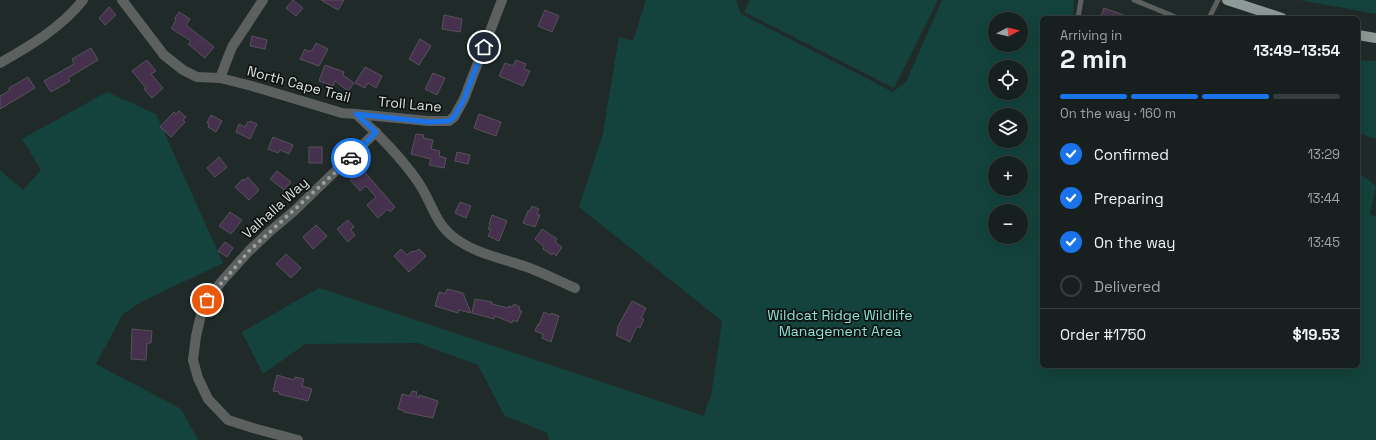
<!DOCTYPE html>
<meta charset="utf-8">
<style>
:root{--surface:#18201f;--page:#252d2c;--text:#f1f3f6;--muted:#9fa3a4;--line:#363e3d;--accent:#1a73e8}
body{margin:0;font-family:"Space Grotesk",sans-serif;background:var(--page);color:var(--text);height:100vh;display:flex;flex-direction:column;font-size:15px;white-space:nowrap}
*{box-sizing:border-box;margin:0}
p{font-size:13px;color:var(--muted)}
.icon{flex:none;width:22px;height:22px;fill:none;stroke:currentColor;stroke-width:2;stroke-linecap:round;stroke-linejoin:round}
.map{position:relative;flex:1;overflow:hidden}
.panel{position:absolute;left:1040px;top:16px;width:320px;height:352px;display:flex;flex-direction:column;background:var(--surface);border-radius:6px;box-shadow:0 4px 16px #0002,0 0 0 1px var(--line)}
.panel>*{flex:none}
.needle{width:26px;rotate:83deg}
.buttons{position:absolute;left:988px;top:12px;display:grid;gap:8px}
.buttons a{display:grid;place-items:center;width:40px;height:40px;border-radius:50%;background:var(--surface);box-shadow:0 4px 16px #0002,0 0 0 1px var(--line);font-size:20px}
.pin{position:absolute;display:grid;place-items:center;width:34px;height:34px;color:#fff;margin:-17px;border:2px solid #fff;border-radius:50%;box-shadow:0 1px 4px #0007}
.courier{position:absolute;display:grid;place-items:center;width:40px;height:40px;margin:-20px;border:3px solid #1a73e8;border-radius:50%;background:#fff;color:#222;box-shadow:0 1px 5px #0007}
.summary em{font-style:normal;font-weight:700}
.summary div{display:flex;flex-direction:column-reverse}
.summary{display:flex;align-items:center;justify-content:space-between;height:68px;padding:0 20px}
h1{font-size:26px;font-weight:700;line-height:30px}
.bar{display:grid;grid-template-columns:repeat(4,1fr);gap:6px 4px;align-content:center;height:48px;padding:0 20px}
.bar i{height:5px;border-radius:3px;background:var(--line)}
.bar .current{background:var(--accent)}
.bar p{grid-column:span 4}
.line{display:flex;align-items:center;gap:10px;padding:0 20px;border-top:1px solid var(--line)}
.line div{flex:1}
ol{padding:0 20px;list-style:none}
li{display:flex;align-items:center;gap:12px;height:44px}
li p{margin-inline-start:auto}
li .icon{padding:4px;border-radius:50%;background:var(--accent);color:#fff;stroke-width:4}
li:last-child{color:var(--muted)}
li i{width:22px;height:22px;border:2px solid var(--line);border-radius:50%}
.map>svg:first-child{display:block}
.green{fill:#13433c;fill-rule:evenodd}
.building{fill:#45314d;stroke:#58525a}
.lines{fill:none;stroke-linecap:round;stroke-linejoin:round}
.lane{stroke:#5c6160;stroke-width:5}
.street{stroke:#5c6160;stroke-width:10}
.primary{stroke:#8e9a97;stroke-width:10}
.done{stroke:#98a19f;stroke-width:4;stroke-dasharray:0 7.2}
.route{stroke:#1a73e8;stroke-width:5}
.labels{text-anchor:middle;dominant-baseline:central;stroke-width:3.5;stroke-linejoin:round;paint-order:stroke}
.street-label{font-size:14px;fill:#d9e0de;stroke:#0e1211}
.park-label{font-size:14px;fill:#8ee1d2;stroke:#0e1211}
</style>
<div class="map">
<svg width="1376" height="440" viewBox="0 0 1376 440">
<rect width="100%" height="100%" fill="#202b29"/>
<path class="green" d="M646 0H736L741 14 893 92 906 82 942 0H1074L1073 18H1042V366H1358V172L1376 186 1370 214 1376 217V440H549L547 433 504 415 478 365 418 343 305 344 263 374 242 332 319 288 704 416 708 402H709L711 397 722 321 579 207 603 133 619 37 633 41ZM995 19H1021V45H995ZM995 67H1021V93H995ZM995 115H1021V141H995ZM995 163H1021V189H995ZM995 211H1021V237H995Z
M750 0H938L894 88 744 12Z
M1300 0H1376V14Z
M1358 60 1376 61V139L1358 133Z
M107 92 156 114 223 263 141 302 123 314 96 364 181 409 198 440H0V170L23 190 41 170 22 139Z"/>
<path class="building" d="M293 0 303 8 296 16 286 8Z
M321 0H344L338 10Z
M109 7 116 15 105 25 99 18Z
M1104 8 1129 17V18H1100Z
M545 10 559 16 552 32 538 26Z
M179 12 190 19 186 25 214 47 205 58 188 44 191 41 172 29V27L176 20 175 18Z
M444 15 462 19 460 32 442 29Z
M252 36 267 40 265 49 250 46Z
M420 39 431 46 419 65 409 59Z
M316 43 328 49 319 66 300 59 305 49 309 52 310 50 312 51Z
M91 48 98 60 68 78 70 81 51 92 44 81 74 64 72 59Z
M147 60 156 71 151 74 163 88 152 98 144 89 146 88 132 71Z
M516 60 526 64 524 69 530 71 523 86 499 76 505 63 513 66Z
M325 65 344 72 343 75 354 83 348 91 335 81 333 86 319 81Z
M365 67 382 76 376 88 368 83 365 88 355 83Z
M433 73 445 78 437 95 425 89Z
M28 77 35 88 0 109V96L10 90 9 88Z
M179 111 186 117 183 120 185 122 171 137 160 127 174 112 176 114Z
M479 114 501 122 496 136 474 128Z
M211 115 222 121 216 132 208 127 209 124 207 123Z
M250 121 257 124 250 139 236 132 239 124 245 127 248 122H249Z
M416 134 424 135 423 138 433 140 431 149 440 151 439 156 446 158 444 168 429 165 431 159 411 154Z
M273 137 293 145 289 154 280 150 278 153 268 149Z
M309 147H322V163H309Z
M457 152 470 155 468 164 455 161Z
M219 157 227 167 215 177 207 168Z
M362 169 395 207 390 212 388 209 378 218 367 205 376 197 366 186 360 191 350 180Z
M277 171 291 182 284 190 270 179Z
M248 177 259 190 249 200 235 187 243 179 244 181Z
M460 202 471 206 466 218 455 213Z
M532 206 539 209 537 214 540 215 535 227 523 223 528 211H530Z
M230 212 242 220 231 234 219 226Z
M492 215 507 221 499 241 488 236 491 230 488 229 490 225 489 224Z
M348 220 354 227 351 230 355 235 348 242 337 229Z
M316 225 327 236 313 249 303 237Z
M542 229 557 239 555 242 562 247 556 256 553 253 552 255 543 249 544 247 535 239Z
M225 242 233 248 227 257 218 251Z
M401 249 407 255 410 252 416 251 419 249 426 256 409 272 394 256Z
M286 254 301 268 291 278 276 264Z
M447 289 463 293 471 313 459 310 458 313 435 306 439 292 445 294Z
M475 299 492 302V304L508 308 509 306 512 307 514 304 520 307 519 310 522 311 517 322 513 320 512 323 495 316 494 319 472 313Z
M632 301 646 308 641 318 644 319 640 328 637 326 630 342 616 335 618 329 617 328Z
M544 312 550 315 551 313 559 316 551 342 542 338 543 334 535 331 538 324 539 325Z
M132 329 152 331 151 343H147L146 360 131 359Z
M277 375 294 380 295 377 304 379 302 386 312 389 308 401 279 394V392L273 391Z
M412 391 417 392 416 397 419 398V395L438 401 433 418 404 412V411L398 409 402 394 410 396Z"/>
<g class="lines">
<path class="lane" d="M1134 0 1178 18
M1078 18 1081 0
M1209 18 1218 0"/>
<path class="street" d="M122 0 164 55 183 70 197 77 220 78 252 86 342 113 356 114C378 134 399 155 416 179 432 200 433 223 456 239 477 254 504 259 527 267 543 273 559 281 575 288
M0 63C30 46 62 27 83 0
M220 78 232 47 263 0
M356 114 428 121H449L454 117 464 99 502 0
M298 440 253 428 228 420 208 399 198 378 193 360 196 336 201 315 207 300 222 281 249 251 268 233 293 212 376 132"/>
<path class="primary" d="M1227 0 1282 18
M1358 35 1376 38"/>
</g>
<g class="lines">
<path class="done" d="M207 300 249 251 351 158"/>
<path class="route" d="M351 158 376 132 356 114 428 122 449 121 454 117 464 99 484 47"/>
</g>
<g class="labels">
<g class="street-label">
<text transform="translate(299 84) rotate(15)">North Cape Trail</text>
<text transform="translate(410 104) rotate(5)">Troll Lane</text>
<text transform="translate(275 208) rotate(-42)">Valhalla Way</text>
</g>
<g class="park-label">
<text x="840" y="315">Wildcat Ridge Wildlife<tspan x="840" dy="16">Management Area</tspan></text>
</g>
</g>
</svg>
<div class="buttons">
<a><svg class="needle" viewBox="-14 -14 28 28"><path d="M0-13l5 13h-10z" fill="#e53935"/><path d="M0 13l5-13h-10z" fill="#9fa3a4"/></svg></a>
<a><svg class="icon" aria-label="locate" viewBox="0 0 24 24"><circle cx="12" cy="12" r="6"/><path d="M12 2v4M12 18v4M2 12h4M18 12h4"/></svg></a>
<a><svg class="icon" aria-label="layers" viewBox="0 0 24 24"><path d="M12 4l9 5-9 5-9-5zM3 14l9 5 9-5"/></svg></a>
<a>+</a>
<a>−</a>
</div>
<div class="pin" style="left:207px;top:300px;background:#ea580c"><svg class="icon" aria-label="bag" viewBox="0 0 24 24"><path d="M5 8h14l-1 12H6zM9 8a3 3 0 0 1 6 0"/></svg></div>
<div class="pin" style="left:484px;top:47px;background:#1f2937"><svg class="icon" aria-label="home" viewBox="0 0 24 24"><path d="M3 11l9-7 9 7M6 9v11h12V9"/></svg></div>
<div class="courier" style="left:351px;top:158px"><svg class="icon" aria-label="car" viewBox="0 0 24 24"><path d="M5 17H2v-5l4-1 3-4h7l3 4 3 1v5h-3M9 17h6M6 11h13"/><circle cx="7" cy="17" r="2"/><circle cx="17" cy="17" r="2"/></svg></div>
<section class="panel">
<div class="summary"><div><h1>2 min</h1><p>Arriving in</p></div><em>13:49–13:54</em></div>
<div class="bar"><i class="current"></i><i class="current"></i><i class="current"></i><i></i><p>On the way · 160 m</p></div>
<ol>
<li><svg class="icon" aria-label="check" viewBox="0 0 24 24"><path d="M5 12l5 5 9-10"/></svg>Confirmed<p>13:29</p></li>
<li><svg class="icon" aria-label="check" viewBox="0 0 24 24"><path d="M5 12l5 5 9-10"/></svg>Preparing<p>13:44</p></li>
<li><svg class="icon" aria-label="check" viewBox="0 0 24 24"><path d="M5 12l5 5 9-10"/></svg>On the way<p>13:45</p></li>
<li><i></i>Delivered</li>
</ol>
<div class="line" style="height:52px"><div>Order #1750</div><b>$19.53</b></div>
</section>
</div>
